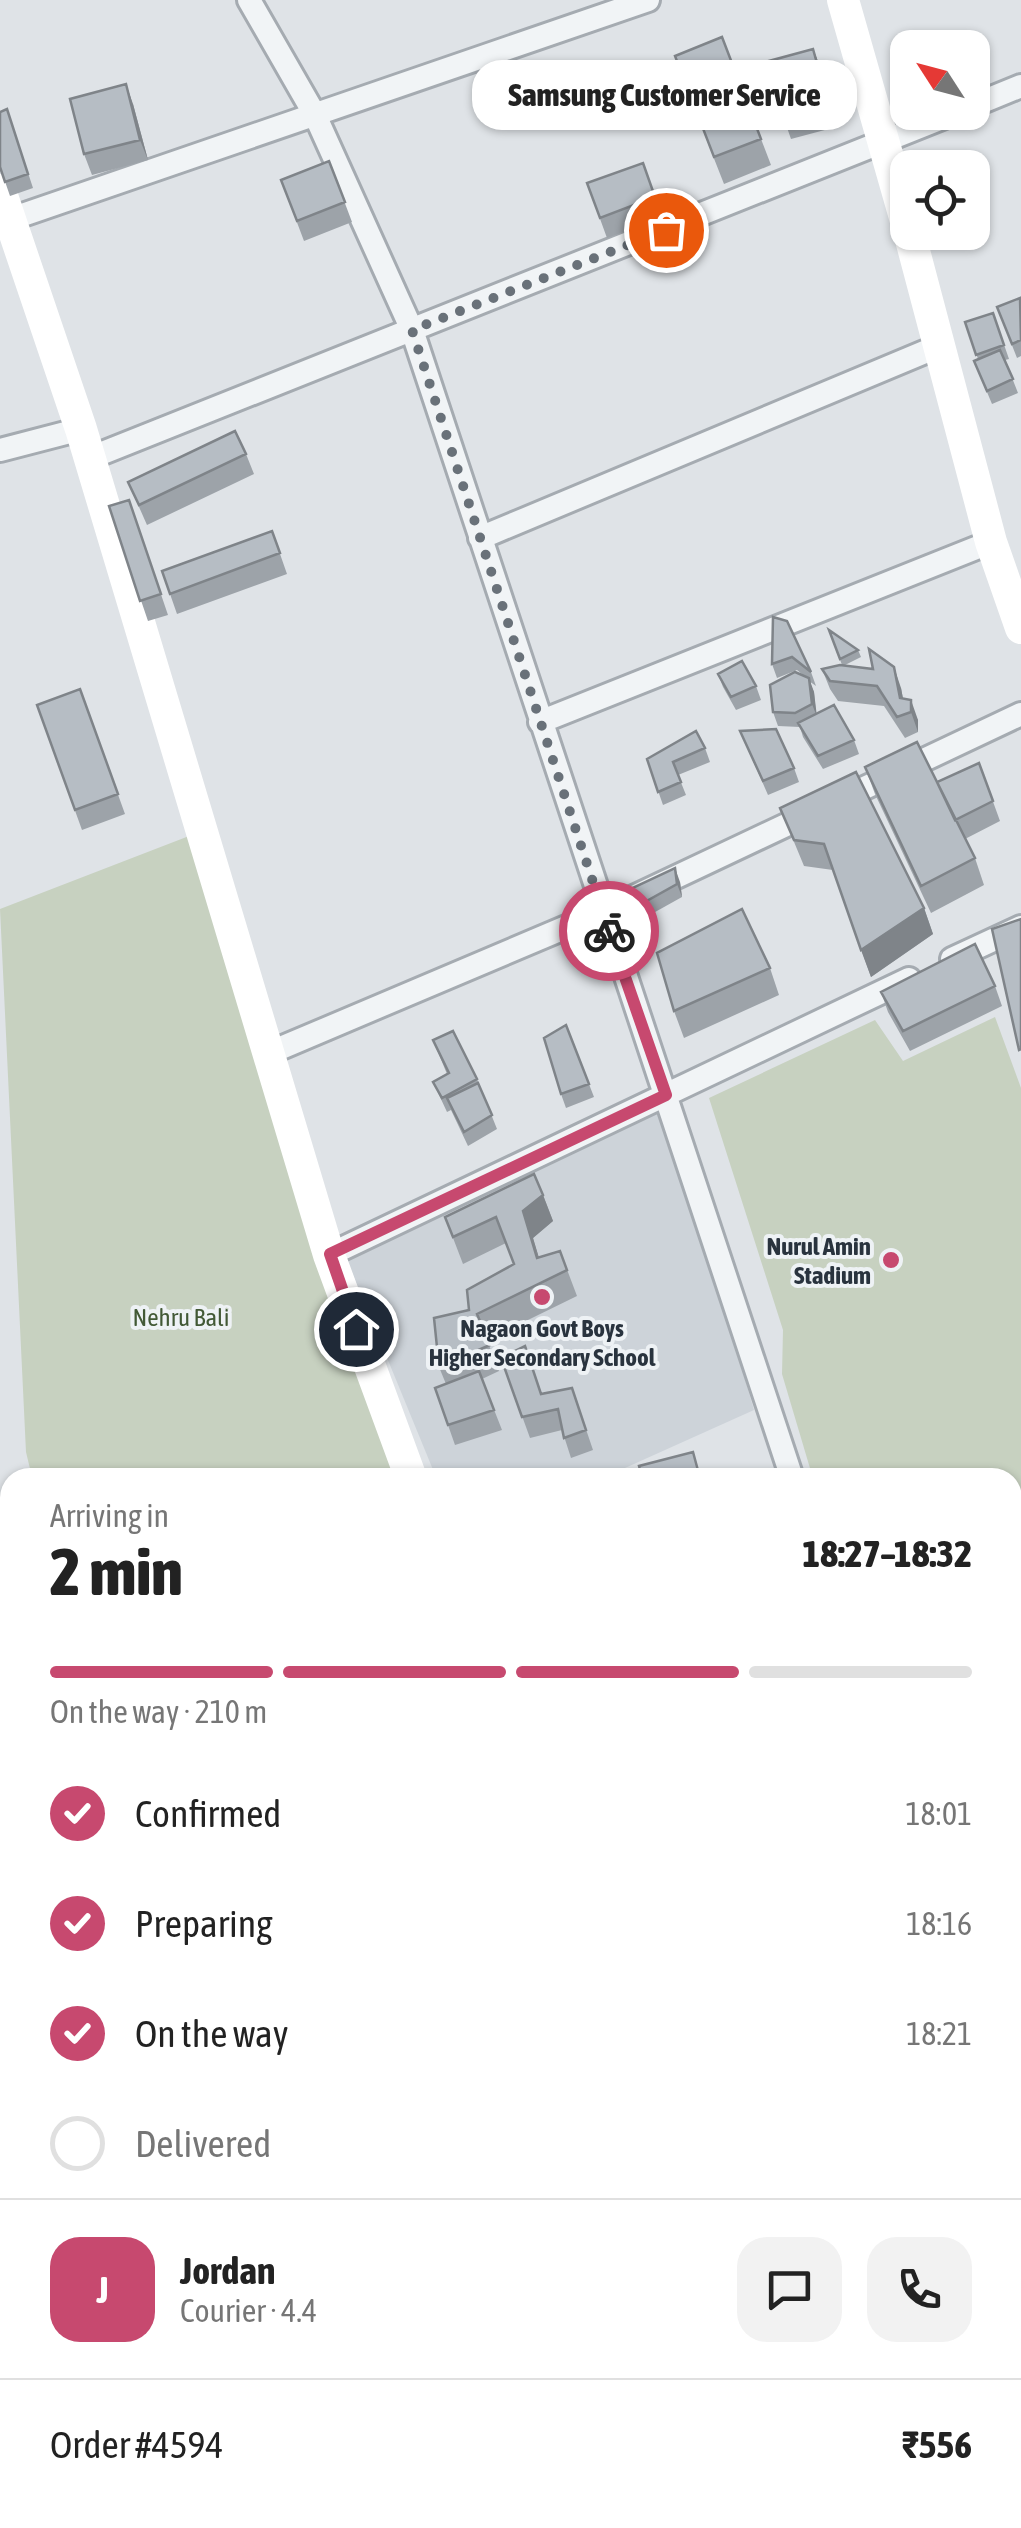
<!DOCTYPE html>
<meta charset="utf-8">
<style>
:root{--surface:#fff;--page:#f2f2f2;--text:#222;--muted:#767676;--line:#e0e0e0;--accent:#c7496f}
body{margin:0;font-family:"Asap Condensed",sans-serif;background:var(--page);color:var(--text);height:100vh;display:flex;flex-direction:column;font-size:38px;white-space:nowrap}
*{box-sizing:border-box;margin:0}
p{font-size:32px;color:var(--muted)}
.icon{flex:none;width:55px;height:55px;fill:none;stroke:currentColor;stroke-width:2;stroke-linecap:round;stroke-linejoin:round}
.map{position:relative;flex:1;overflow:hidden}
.drawer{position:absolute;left:0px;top:1468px;width:1022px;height:1062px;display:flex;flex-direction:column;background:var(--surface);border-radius:30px 30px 0 0;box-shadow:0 2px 8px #0004}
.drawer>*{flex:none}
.needle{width:65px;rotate:306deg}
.buttons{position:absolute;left:890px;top:30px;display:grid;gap:20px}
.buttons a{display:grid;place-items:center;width:100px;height:100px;border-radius:20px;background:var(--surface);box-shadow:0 2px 8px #0004;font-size:50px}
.pin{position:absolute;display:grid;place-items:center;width:85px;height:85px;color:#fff;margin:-42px;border:5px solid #fff;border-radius:50%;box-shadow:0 2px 10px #0007}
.courier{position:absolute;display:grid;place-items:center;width:100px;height:100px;margin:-50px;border:8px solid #c7496f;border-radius:50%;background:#fff;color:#222;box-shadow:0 2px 12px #0007}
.bubble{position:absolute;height:70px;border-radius:30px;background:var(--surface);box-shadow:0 2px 8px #0004;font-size:32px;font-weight:800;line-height:70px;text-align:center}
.overview em{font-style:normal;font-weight:800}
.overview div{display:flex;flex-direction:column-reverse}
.overview{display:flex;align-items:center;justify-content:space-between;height:170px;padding:0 50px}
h1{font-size:65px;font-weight:800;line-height:75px}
.bar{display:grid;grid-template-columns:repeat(4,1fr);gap:15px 10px;align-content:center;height:120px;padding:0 50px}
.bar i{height:12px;border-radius:8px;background:var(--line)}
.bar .on{background:var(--accent)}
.bar p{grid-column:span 4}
.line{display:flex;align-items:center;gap:25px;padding:0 50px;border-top:2px solid var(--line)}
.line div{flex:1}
.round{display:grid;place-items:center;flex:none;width:105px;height:105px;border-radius:30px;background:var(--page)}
ol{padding:0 50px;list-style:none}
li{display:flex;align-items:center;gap:30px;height:110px}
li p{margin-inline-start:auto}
li .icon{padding:10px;border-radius:50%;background:var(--accent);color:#fff;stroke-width:4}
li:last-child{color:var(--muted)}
li i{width:55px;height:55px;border:5px solid var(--line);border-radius:50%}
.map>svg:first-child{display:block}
.built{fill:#cdd3d9}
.green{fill:#c7d1c0}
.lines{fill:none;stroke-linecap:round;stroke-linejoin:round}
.river{stroke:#9bb6c6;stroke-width:35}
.street-casing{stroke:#a5abb1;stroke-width:28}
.primary-casing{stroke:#9faab2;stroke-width:42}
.street{stroke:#f1f4f6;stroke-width:22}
.secondary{stroke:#fff;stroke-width:32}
.primary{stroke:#fff;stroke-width:38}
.wall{fill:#9da3a9}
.shaded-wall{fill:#7f8489}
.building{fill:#b6bdc4;stroke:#7f8489;stroke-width:2.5}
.done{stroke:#697179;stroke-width:10;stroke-dasharray:0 18}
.route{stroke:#c7496f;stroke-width:12}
.poi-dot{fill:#c7496f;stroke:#eef2f5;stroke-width:4}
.labels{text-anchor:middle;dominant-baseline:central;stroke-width:8;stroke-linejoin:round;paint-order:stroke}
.poi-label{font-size:25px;font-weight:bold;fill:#29333e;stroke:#eef2f5;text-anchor:end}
.park-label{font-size:25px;fill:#425936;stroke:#eef2f5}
</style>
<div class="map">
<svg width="1021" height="2528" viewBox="0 0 1021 2528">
<rect width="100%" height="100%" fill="#dfe3e7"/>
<path class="built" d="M657 1109 699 1221 754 1410 605 1477H436L346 1258Z"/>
<path class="green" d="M202 831 411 1477H32L26 1452 0 909Z
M995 1017 1021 1088V1596L1013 1597 1012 1478 812 1475 782 1374 783 1330 709 1098 875 1020 903 1061Z"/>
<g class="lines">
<path class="river" d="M0 1581 10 1615"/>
<defs>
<path id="street" d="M249 0 315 115 412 330 792 1478
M972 106 1021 86
M8 220 648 0
M0 450 81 429
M90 458 957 112
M480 538 939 346
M540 722 991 542
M952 959 1021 927
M269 1053 602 912 1021 714
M329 1255 909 979
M1012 1680 1021 1675
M0 2127 10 2143
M0 2336 10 2332
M204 2520 208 2528
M16 2528 35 2520"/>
<path id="primary" d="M1012 2335 1021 2330
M654 2528 668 2520
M713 2528 727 2520"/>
</defs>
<use href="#street" class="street-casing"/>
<use href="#primary" class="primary-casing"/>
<use href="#street" class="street"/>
<path class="secondary" d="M843 0 908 228
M0 190 81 429 329 1255 411 1478
M909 232 991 542 1021 628
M922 2520 926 2528"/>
<use href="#primary" class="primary"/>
</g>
<path class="wall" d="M813 49 821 69 836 127 791 139 784 119Z
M684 82 761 139 771 165 724 184Z
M133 104 148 160 92 175 84 154Z
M7 109 33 188 10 196 0 167Z
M329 161 352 222 304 241 281 180Z
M643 163 663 217 607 238 587 183Z
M1021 300V356L1017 358 997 307Z
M993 313 1009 359 1005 360 1018 393 992 404 974 361 978 359 965 322Z
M246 454 254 474 147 525 128 482Z
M129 500 168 615 148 621 109 506Z
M272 531 287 574 177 614 162 571Z
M773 617 811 672 816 686 809 681 814 692 816 714 854 740 859 754 823 769 803 737 800 727 778 726 773 712 803 675 797 670 777 678 772 664Z
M829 630 858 650 861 657 845 665 901 688 903 699 918 720V732L905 738 884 706 838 701 830 689 822 669 842 665Z
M718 674 756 686 761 700 736 710 723 687Z
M80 689 125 814 82 830 37 705Z
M740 731 794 768 799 782 768 795Z
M705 748 710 762 678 775 686 795 663 805 647 759Z
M979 763 1000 821 965 839 975 858 984 885 931 913 875 794 865 767 937 782Z
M780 808 924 908 933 934 871 977 833 870 804 866Z
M680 882 682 897 639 921 626 891Z
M770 968 779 995 684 1038 674 1011Z
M995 986 1002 1006 910 1051 888 1012 881 992Z
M566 1025 594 1097 566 1108 561 1094Z
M433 1040 477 1079 497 1129 468 1146 451 1110 447 1112 433 1082 447 1074Z
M543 1195 553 1221 533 1238 539 1258 560 1251 577 1296 487 1340 499 1371 482 1379 502 1430 455 1445 435 1388 446 1384 439 1367 469 1310 514 1264 506 1243 463 1264 445 1217Z
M501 1358 541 1394 572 1388 593 1450 571 1458 562 1430 530 1438Z
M1012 1721 1021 1731V1778L1014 1775 1021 1786V1847H1012Z
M10 1800V1858L0 1863V1804Z
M10 1859V1997L3 1941 0 1937V1864Z
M1012 2167 1016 2174 1021 2170V2238L1012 2228Z
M799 2520H852L850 2528H802Z"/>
<path class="shaded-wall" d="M813 49 821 69 836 127 829 106Z
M126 84 133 104 148 160 140 140Z
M894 667 901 688 906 714 900 698Z
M809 678 814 692 817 717 812 704Z
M911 700 918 720V732L911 712Z
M675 868 680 882 682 897 677 884Z
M924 908 933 934 871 977 861 950Z
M543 1195 553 1221 533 1238 547 1285 523 1211Z
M1018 1612 1021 1621V1636L1012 1643V1616Z
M1021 1814V1842L1016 1827Z
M1021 1932V1965L1012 1972V1938Z
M843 2520H852L850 2528H845Z"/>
<path class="building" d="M722 37 761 139 714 157 675 56Z
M813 49 829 106 784 119 769 61Z
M126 84 140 140 84 154 70 99Z
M7 109 28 174 5 182 0 167V112Z
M329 161 345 202 297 221 281 180Z
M643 163 655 197 600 218 587 183Z
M1020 298 1021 340 1012 344 997 307Z
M993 313 1004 345 976 355 965 322Z
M1000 350 1013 379 987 391 974 361Z
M235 431 246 454 139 505 128 482Z
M129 500 161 594 140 601 109 506Z
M272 531 280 553 170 594 162 571Z
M773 617 787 621 811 672 792 657 772 664Z
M829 630 858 650 840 659Z
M869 649 894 667 900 698 911 700V712L897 717 877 686 830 681 822 669 840 665 873 669Z
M742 661 756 686 731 697 718 674Z
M795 672 809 678 812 704 795 713 773 712 770 685Z
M80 689 118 794 75 810 37 705Z
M834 705 854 740 818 756 798 723Z
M776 729 794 768 763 781 740 731Z
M696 731 705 748 673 762 681 782 658 792 647 759Z
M917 742 975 858 921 886 865 767Z
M979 763 993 801 955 820 937 782Z
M856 772 924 908 861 950 824 844 794 840 780 808Z
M675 868 677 884 634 908 626 891Z
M742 909 770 968 674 1011 657 953Z
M1021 919V1049L1019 1050 992 929Z
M975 944 995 986 903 1031 881 992Z
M566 1025 589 1084 561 1094 544 1038Z
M453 1031 477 1079 442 1098 433 1082 449 1073 433 1040Z
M478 1083 492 1115 464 1132 447 1098Z
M534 1174 543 1195 523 1211 537 1258 560 1251 567 1270 477 1314 490 1345 439 1367 434 1318 469 1310 467 1290 514 1264 496 1217 453 1237 445 1217Z
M525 1346 541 1394 572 1388 586 1430 564 1438 558 1409 522 1417 501 1358Z
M479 1371 494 1410 448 1425 435 1388Z
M693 1452 700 1478H642L639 1466Z
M1012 1721 1021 1731V1755L1012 1752Z
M1012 1773 1021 1786V1814L1016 1827H1012Z
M10 1799V1834L0 1839V1804Z
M10 1860V1894L0 1893V1864Z
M1021 1881V1932L1012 1938V1889Z
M10 1900V1937L6 1939 0 1929V1905Z
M10 1939V1996L0 1970V1942Z
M1021 2170V2226L1012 2216V2177Z
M803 2520H842L824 2528H812Z"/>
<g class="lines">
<path class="done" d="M609 931 412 330 666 230"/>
<path class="route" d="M356 1329 330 1254 666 1095 609 931"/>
</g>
<g class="poi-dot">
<circle cx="891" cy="1260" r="10"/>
<circle cx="542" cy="1297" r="10"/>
</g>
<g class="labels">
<g class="poi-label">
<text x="871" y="1246">Nurul Amin<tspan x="871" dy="29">Stadium</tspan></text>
<text x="542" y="1328" text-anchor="middle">Nagaon Govt Boys<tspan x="542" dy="29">Higher Secondary School</tspan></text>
</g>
<g class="park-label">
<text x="181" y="1317">Nehru Bali</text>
</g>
</g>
</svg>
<div class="buttons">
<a><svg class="needle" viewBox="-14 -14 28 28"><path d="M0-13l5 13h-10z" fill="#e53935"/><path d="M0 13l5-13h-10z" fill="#767676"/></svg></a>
<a><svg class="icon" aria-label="locate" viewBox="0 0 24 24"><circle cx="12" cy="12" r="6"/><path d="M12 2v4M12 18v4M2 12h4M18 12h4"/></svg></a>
</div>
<div class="pin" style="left:666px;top:230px;background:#ea580c"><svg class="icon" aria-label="bag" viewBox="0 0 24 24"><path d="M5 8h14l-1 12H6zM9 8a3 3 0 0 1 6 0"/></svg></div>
<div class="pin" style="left:356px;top:1329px;background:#1f2937"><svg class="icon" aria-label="home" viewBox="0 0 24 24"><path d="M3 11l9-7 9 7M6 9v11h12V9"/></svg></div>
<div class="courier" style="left:609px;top:931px"><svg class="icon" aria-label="bike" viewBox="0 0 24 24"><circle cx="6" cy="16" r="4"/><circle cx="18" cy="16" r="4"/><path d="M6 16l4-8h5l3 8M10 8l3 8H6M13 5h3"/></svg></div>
<div class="bubble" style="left:472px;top:60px;width:385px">Samsung Customer Service</div>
<section class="drawer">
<div class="overview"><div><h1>2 min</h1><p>Arriving in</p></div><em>18:27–18:32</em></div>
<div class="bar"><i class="on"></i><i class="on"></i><i class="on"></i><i></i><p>On the way · 210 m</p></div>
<ol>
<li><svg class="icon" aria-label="check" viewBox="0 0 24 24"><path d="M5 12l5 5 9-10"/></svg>Confirmed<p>18:01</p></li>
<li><svg class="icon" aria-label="check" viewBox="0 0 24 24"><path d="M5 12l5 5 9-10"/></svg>Preparing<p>18:16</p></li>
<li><svg class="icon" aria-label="check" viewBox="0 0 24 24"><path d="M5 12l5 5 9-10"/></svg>On the way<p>18:21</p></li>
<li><i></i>Delivered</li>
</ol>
<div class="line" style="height:180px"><b class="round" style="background:var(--accent);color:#fff">J</b><div><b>Jordan</b><p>Courier · 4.4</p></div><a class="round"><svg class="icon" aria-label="chat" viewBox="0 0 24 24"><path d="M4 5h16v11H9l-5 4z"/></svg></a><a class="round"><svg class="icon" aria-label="phone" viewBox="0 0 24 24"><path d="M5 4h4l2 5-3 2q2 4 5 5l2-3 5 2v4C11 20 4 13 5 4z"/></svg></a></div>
<div class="line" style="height:130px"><div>Order #4594</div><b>₹556</b></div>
</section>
</div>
